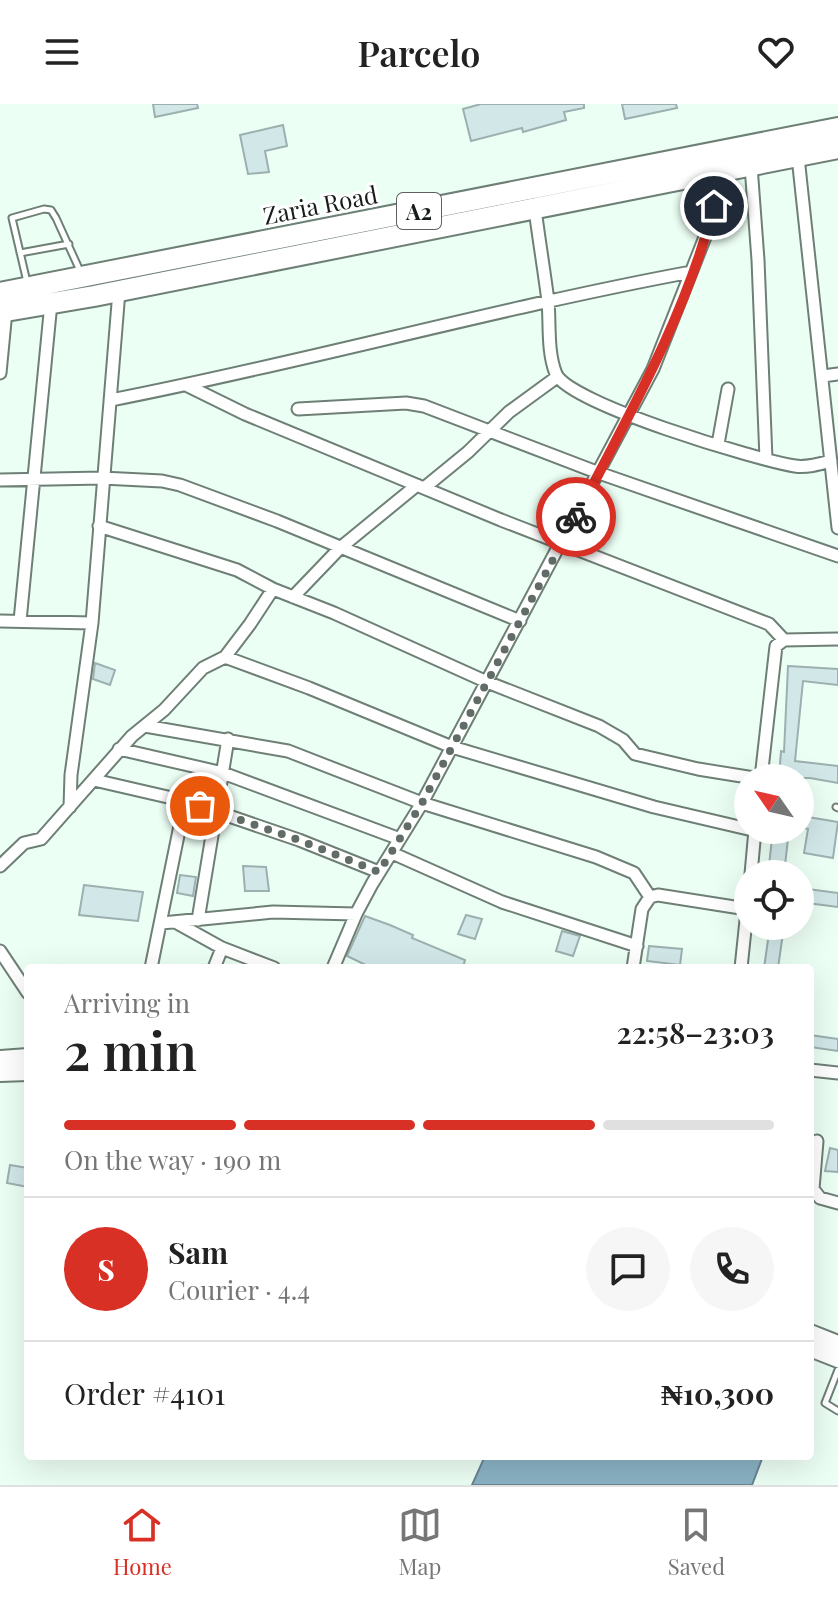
<!DOCTYPE html>
<meta charset="utf-8">
<style>
:root{--surface:#fff;--page:#f6f6f6;--text:#222;--muted:#767676;--line:#e0e0e0;--accent:#d93025}
body{margin:0;font-family:"Playfair Display",serif;background:var(--page);color:var(--text);height:100vh;display:flex;flex-direction:column;font-size:30px;white-space:nowrap}
*{box-sizing:border-box;margin:0}
p{font-size:26px;color:var(--muted)}
.icon{flex:none;width:44px;height:44px;fill:none;stroke:currentColor;stroke-width:2;stroke-linecap:round;stroke-linejoin:round}
.map{position:relative;flex:1;overflow:hidden}
.drawer{position:absolute;left:24px;top:860px;width:790px;height:496px;display:flex;flex-direction:column;background:var(--surface);border-radius:8px;box-shadow:0 8px 32px #0002}
.drawer>*{flex:none}
.needle{width:52px;rotate:304deg}
.buttons{position:absolute;left:734px;top:660px;display:grid;gap:16px}
.buttons a{display:grid;place-items:center;width:80px;height:80px;border-radius:50%;background:var(--surface);box-shadow:0 8px 32px #0002;font-size:40px}
.pin{position:absolute;display:grid;place-items:center;width:68px;height:68px;color:#fff;margin:-34px;border:4px solid #fff;border-radius:50%;box-shadow:0 2px 8px #0007}
.courier{position:absolute;display:grid;place-items:center;width:80px;height:80px;margin:-40px;border:6px solid #d93025;border-radius:50%;background:#fff;color:#222;box-shadow:0 2px 10px #0007}
.head em{font-style:normal;font-weight:600}
.head div{display:flex;flex-direction:column-reverse}
.head{display:flex;align-items:center;justify-content:space-between;height:136px;padding:0 40px}
h1{font-size:52px;font-weight:600;line-height:60px}
.bar{display:grid;grid-template-columns:repeat(4,1fr);gap:12px 8px;align-content:center;height:96px;padding:0 40px}
.bar i{height:10px;border-radius:6px;background:var(--line)}
.bar .on{background:var(--accent)}
.bar p{grid-column:span 4}
.line{display:flex;align-items:center;gap:20px;padding:0 40px;border-top:2px solid var(--line)}
.line div{flex:1}
.round{display:grid;place-items:center;flex:none;width:84px;height:84px;border-radius:42px;background:var(--page)}
header{display:flex;justify-content:space-between;align-items:center;height:104px;padding:0 40px;background:var(--surface);font-size:36px;font-weight:600}
.menu{display:flex;justify-content:space-around;align-items:center;height:112px;border-top:2px solid var(--line);background:var(--surface);font-size:22px;color:var(--muted)}
.menu a{display:grid;justify-items:center;gap:4px}
.menu .on{color:var(--accent)}
.map>svg:first-child{display:block}
.water{fill:#8ab2c4;stroke:#688591;stroke-width:2}
.building{fill:#d2e8e8;stroke:#9bb0af;stroke-width:2}
.lines{fill:none;stroke-linecap:round;stroke-linejoin:round}
.lane-casing{stroke:#6e7f76;stroke-width:9}
.street-casing{stroke:#6e7f76;stroke-width:15}
.secondary-casing{stroke:#6e7f76;stroke-width:20}
.highway-casing{stroke:#6e7f76;stroke-width:24}
.lane{stroke:#fff;stroke-width:5}
.street{stroke:#fff;stroke-width:11}
.secondary{stroke:#fff;stroke-width:16}
.highway{stroke:#fff;stroke-width:20}
.done{stroke:#626c67;stroke-width:8;stroke-dasharray:0 14.4}
.route{stroke:#d93025;stroke-width:10}
.labels{text-anchor:middle;dominant-baseline:central;stroke-width:6;stroke-linejoin:round;paint-order:stroke}
.shield{fill:#fff;stroke:#5d615f;stroke-width:2}
.shield-label{font-size:22px;font-weight:bold;fill:#171d1a}
.street-label{font-size:24px;fill:#171d1a;stroke:#fff}
</style>
<header><svg class="icon" aria-label="menu" viewBox="0 0 24 24"><path d="M4 6h16M4 12h16M4 18h16"/></svg>Parcelo<svg class="icon" aria-label="heart" viewBox="0 0 24 24"><path d="M12 20l-8-8c-3-5 5-10 8-4 3-6 11-1 8 4z"/></svg></header>
<div class="map">
<svg width="838" height="1381" viewBox="0 0 838 1381">
<rect width="100%" height="100%" fill="#ecfff5"/>
<path class="water" d="M485 1352H763L752 1381H472Z"/>
<path class="building" d="M153 0H197L198 4 155 13Z
M481 0H584V4L564 8 566 16 523 28 522 24 471 37 463 5Z
M622 0H676L677 4 625 15Z
M283 21 287 42 265 47 269 68 248 70 240 31Z
M95 559 115 566 110 581 93 575Z
M788 562 838 565V581L803 577 795 657 838 662V679L810 674H779L781 647 784 648Z
M802 712 838 718 833 754 804 749 808 725 800 723Z
M773 726H789L784 770H768Z
M243 762 266 763 269 787H245Z
M180 771 196 773 193 792 177 789Z
M84 781 143 788 138 817 79 811Z
M800 784 838 789V803L800 798Z
M466 811 482 815 475 835 458 830Z
M365 812 390 821 413 831 412 834 465 856 463 864H372L347 852Z
M770 822H784L778 864H764Z
M562 827 580 832 573 852 556 847Z
M649 842 682 845 680 861 647 857Z
M810 931 838 935V947L810 943Z
M830 1044 838 1046V1068L825 1067Z
M10 1061 28 1064V1083L7 1079Z"/>
<g class="lines">
<defs>
<path id="lane" d="M20 149 69 140
M27 178 12 114 44 105 51 106 56 114 81 169
M836 703 838 704
M838 1266 825 1299 838 1307"/>
<path id="street" d="M798 53 838 424
M751 62 758 156 766 355
M535 105C539 136 544 166 548 197 550 220 547 248 556 270 570 300 757 356 795 362 806 364 820 360 831 357
M0 269 6 207
M823 272 838 270
M186 281 245 310 501 416 769 520 784 536
M111 296C306 258 497 204 691 168
M298 305 406 299 424 302 599 369 838 452
M718 340 728 285
M0 376 102 374 162 377 180 381 277 417 520 517
M424 384 468 348 509 308 557 273
M99 422 237 466 273 485 334 509 487 578 599 622 623 636 635 650 698 665 754 674
M293 493 340 444 417 381
M0 517 92 519
M20 517 51 199
M225 553 309 584 452 643 654 703 748 725
M145 622 288 647 422 699 596 753 634 769 650 793
M119 645 223 669 400 735
M761 674 776 542 784 536 838 535
M94 676 185 697 299 736 379 768
M70 703 71 671 92 519 119 187
M392 749 502 798 637 842
M0 762 24 739 41 735 132 632 164 606 203 564 225 553 250 520 273 485
M751 770 755 726
M198 816 228 635
M162 819 273 808 356 810
M177 819 222 844 274 864
M0 847 28 889
M151 864 185 697
M214 864 222 844
M333 864 356 810 372 780 422 699 653 265 707 128 719 69
M633 864 642 805 650 793 658 791 747 805
M741 864 748 797
M810 966 838 969
M817 1037 813 1085 820 1094 838 1099"/>
<path id="secondary" d="M0 955 28 953
M0 969 28 968
M810 1229 838 1240
M810 1244 838 1255"/>
<path id="highway" d="M0 189 838 24
M0 208 94 192 838 44"/>
</defs>
<use href="#lane" class="lane-casing"/>
<use href="#street" class="street-casing"/>
<use href="#secondary" class="secondary-casing"/>
<use href="#highway" class="highway-casing"/>
<use href="#lane" class="lane"/>
<use href="#street" class="street"/>
<use href="#secondary" class="secondary"/>
<use href="#highway" class="highway"/>
</g>
<g class="lines">
<path class="done" d="M200 702 299 736 379 768 422 699 576 413"/>
<path class="route" d="M576 413C628 313 686 212 714 102"/>
</g>
<g class="labels">
<rect class="shield" x="397" y="89" width="44" height="36" rx="6"/>
<g class="shield-label">
<text x="419" y="107">A2</text>
</g>
<g class="street-label">
<text transform="translate(320 100) rotate(-11)">Zaria Road</text>
</g>
</g>
</svg>
<div class="buttons">
<a><svg class="needle" viewBox="-14 -14 28 28"><path d="M0-13l5 13h-10z" fill="#e53935"/><path d="M0 13l5-13h-10z" fill="#767676"/></svg></a>
<a><svg class="icon" aria-label="locate" viewBox="0 0 24 24"><circle cx="12" cy="12" r="6"/><path d="M12 2v4M12 18v4M2 12h4M18 12h4"/></svg></a>
</div>
<div class="pin" style="left:200px;top:702px;background:#ea580c"><svg class="icon" aria-label="bag" viewBox="0 0 24 24"><path d="M5 8h14l-1 12H6zM9 8a3 3 0 0 1 6 0"/></svg></div>
<div class="pin" style="left:714px;top:102px;background:#1f2937"><svg class="icon" aria-label="home" viewBox="0 0 24 24"><path d="M3 11l9-7 9 7M6 9v11h12V9"/></svg></div>
<div class="courier" style="left:576px;top:413px"><svg class="icon" aria-label="bike" viewBox="0 0 24 24"><circle cx="6" cy="16" r="4"/><circle cx="18" cy="16" r="4"/><path d="M6 16l4-8h5l3 8M10 8l3 8H6M13 5h3"/></svg></div>
<section class="drawer">
<div class="head"><div><h1>2 min</h1><p>Arriving in</p></div><em>22:58–23:03</em></div>
<div class="bar"><i class="on"></i><i class="on"></i><i class="on"></i><i></i><p>On the way · 190 m</p></div>
<div class="line" style="height:144px"><b class="round" style="background:var(--accent);color:#fff">S</b><div><b>Sam</b><p>Courier · 4.4</p></div><a class="round"><svg class="icon" aria-label="chat" viewBox="0 0 24 24"><path d="M4 5h16v11H9l-5 4z"/></svg></a><a class="round"><svg class="icon" aria-label="phone" viewBox="0 0 24 24"><path d="M5 4h4l2 5-3 2q2 4 5 5l2-3 5 2v4C11 20 4 13 5 4z"/></svg></a></div>
<div class="line" style="height:104px"><div>Order #4101</div><b>₦10,300</b></div>
</section>
</div>
<nav class="menu">
<a class="on"><svg class="icon" aria-label="home" viewBox="0 0 24 24"><path d="M3 11l9-7 9 7M6 9v11h12V9"/></svg>Home</a>
<a><svg class="icon" aria-label="map" viewBox="0 0 24 24"><path d="M3 6l6-2 6 2 6-2v14l-6 2-6-2-6 2zM9 4v14M15 6v14"/></svg>Map</a>
<a><svg class="icon" aria-label="saved" viewBox="0 0 24 24"><path d="M7 4h10v16l-5-4-5 4z"/></svg>Saved</a>
</nav>
